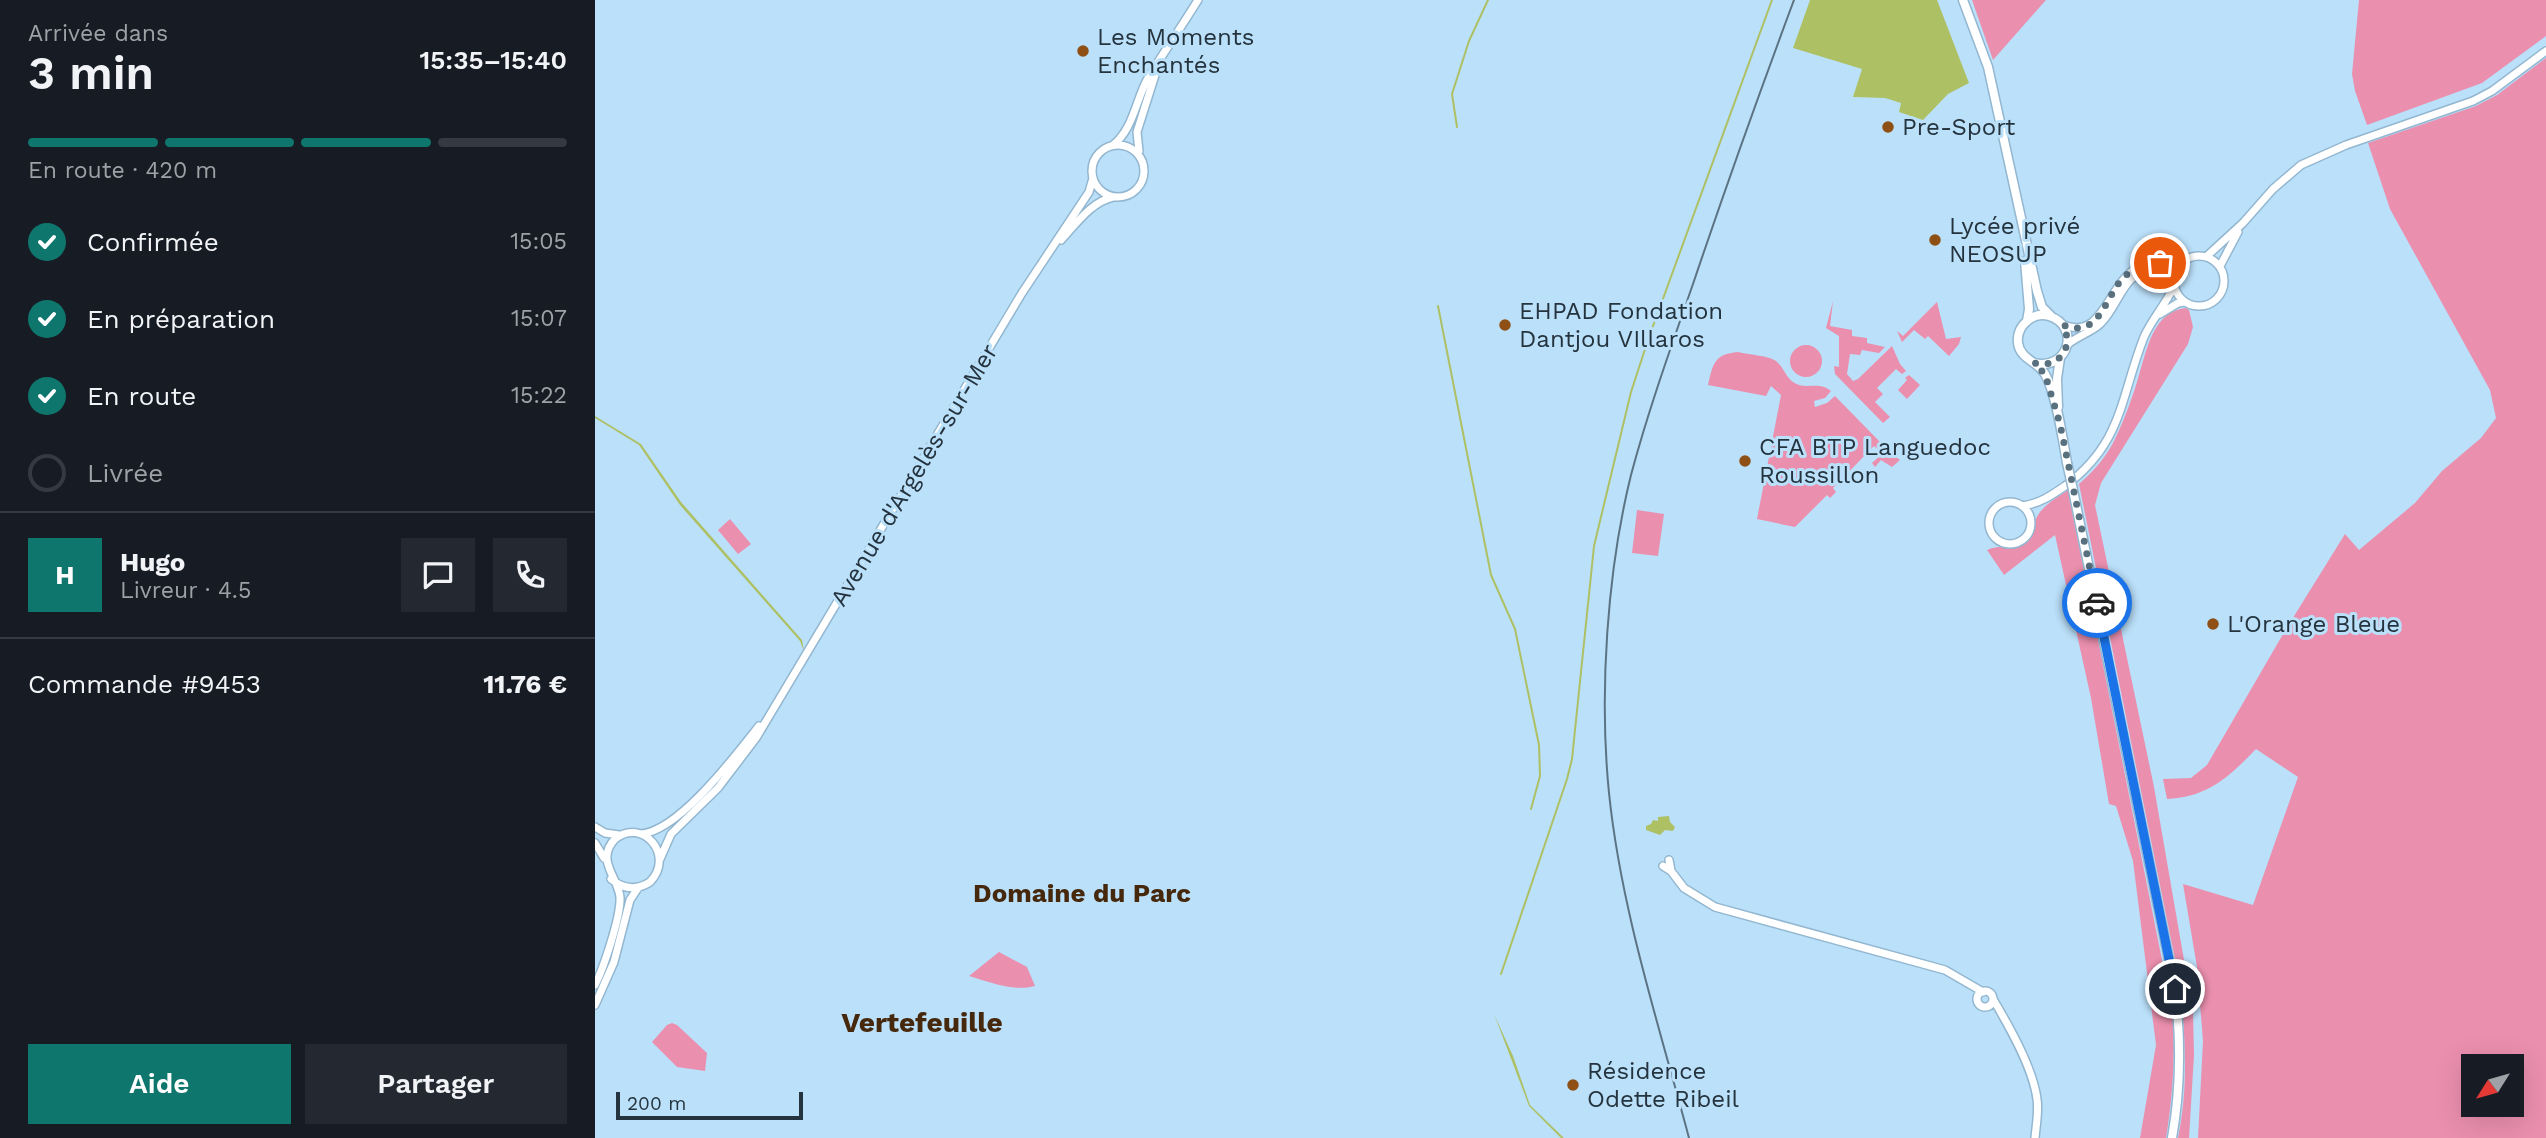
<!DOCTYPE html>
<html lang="fr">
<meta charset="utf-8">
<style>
:root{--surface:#171b24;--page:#242831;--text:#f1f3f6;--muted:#9ea1a6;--line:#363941;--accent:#0f766e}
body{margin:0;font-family:"Work Sans",sans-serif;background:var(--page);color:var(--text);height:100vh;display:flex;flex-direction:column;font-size:26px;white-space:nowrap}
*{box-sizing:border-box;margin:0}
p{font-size:23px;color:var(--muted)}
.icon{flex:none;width:38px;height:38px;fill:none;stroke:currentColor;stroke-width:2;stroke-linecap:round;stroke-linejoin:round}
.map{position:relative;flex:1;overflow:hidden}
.panel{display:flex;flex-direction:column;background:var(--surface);width:595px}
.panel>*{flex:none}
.needle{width:46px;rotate:233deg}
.buttons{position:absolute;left:1866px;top:1054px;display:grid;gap:14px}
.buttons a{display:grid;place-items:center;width:63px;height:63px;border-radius:0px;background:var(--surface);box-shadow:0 7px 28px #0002;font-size:35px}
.scale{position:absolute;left:21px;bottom:18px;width:187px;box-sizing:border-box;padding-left:7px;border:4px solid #24333d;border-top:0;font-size:19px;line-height:24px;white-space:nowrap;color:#24333d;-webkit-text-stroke:5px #bbe0fa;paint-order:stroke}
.pin{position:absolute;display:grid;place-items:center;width:60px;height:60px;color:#fff;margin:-30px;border:4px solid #fff;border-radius:50%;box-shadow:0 2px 7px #0007}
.courier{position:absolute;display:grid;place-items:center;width:70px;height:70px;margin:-35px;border:5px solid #1a73e8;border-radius:50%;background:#fff;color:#222;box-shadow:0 2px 9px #0007}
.headline em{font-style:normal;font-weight:600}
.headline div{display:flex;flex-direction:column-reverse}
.headline{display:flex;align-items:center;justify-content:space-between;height:119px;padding:0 28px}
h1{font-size:46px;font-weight:600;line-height:52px}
.bar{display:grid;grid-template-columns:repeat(4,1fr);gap:10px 7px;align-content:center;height:84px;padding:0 28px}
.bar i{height:9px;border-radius:5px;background:var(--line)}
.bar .active{background:var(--accent)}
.bar p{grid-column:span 4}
.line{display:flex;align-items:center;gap:18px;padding:0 28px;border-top:2px solid var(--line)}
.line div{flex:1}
.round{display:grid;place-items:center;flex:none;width:74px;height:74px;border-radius:0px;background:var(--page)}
ol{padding:0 28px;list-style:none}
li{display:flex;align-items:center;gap:21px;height:77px}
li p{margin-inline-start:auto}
li .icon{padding:7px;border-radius:50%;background:var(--accent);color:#fff;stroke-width:4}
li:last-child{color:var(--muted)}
li i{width:38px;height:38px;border:4px solid var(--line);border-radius:50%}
.button{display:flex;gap:14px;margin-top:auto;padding:14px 28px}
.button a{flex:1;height:80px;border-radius:0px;background:var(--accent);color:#fff;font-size:28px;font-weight:600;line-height:80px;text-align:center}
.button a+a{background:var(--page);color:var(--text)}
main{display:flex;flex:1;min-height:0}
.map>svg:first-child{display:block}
.green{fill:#ea8fae;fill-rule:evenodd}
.water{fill:#aec064}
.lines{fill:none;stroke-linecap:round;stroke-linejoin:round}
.stream{stroke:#aec064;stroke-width:2}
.secondary-casing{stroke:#93b7d0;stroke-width:10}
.primary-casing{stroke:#93b7d0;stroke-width:11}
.secondary{stroke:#fff;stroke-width:7}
.primary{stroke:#fff;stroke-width:8}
.rail{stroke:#5c7383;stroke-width:2}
.primary-bridge-casing{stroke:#93b7d0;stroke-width:11;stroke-linecap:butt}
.primary-bridge{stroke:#fff;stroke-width:8}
.done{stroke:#59707f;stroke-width:7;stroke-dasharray:0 12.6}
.route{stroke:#1a73e8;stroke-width:9}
.poi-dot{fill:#8e5014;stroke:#bbe0fa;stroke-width:2.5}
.labels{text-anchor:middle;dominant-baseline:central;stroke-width:6;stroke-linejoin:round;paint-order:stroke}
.poi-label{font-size:24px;fill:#24333d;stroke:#bbe0fa;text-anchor:start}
.street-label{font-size:24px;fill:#24333d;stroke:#bbe0fa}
.neighbourhood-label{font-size:26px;font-weight:bold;fill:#46280d;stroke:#bbe0fa}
.quarter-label{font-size:28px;font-weight:bold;fill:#46280d;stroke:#bbe0fa}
</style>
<main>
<section class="panel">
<div class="headline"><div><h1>3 min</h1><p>Arrivée dans</p></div><em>15:35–15:40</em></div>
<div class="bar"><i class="active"></i><i class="active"></i><i class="active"></i><i></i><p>En route · 420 m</p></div>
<ol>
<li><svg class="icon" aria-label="check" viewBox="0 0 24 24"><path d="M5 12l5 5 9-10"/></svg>Confirmée<p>15:05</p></li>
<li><svg class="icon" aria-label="check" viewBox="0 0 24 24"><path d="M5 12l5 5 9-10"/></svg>En préparation<p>15:07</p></li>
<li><svg class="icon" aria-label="check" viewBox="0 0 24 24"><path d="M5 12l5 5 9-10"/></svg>En route<p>15:22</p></li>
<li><i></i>Livrée</li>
</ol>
<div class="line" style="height:126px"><b class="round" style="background:var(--accent);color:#fff">H</b><div><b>Hugo</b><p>Livreur · 4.5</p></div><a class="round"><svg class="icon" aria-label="chat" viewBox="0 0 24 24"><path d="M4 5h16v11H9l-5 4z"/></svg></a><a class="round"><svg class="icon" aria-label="phone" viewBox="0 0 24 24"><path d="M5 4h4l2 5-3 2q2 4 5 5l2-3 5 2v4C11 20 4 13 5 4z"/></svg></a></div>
<div class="line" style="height:91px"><div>Commande #9453</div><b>11.76 €</b></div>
<div class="button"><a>Aide</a><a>Partager</a></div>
</section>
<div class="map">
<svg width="1951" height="1138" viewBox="0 0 1951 1138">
<rect width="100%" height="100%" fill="#bbe0fa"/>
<path class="green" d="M1377 0H1451L1398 60Z
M1764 0H1951V36L1887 83 1772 125 1760 91 1757 74Z
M1951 58V1138H1603L1608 1041 1602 967 1588 884 1658 905 1703 777 1661 749C1634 777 1613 797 1572 799L1568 779 1596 778 1612 765 1691 629 1750 534 1764 550 1820 503 1847 471 1886 438 1901 418 1895 390 1795 209 1773 143 1881 106 1902 95ZM1878 1066H1916V1104H1878Z
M1238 301 1235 326 1257 330V336L1272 338V343L1290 347 1284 353 1267 350 1265 355 1255 354 1252 374 1258 381 1263 379 1297 346 1305 364 1311 371 1307 374 1301 369 1282 388 1288 394 1280 402 1295 417 1288 423 1240 374 1239 366 1244 367V336L1231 328Z
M1342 302 1351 339 1366 337 1364 344 1354 356 1333 336 1330 339 1319 330 1307 342 1302 331 1308 336Z
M1591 308 1594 310 1598 327 1593 344 1506 483 1500 505 1559 787 1598 1012 1599 1055 1594 1138H1583C1594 1084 1590 1038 1585 984L1484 484C1500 470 1512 456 1521 437 1530 418 1538 396 1544 375 1552 350 1558 311 1591 308Z
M1195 361a16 16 0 1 1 32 0a16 16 0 1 1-32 0Z
M1143 352C1154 355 1172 355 1181 361 1190 368 1191 381 1204 385 1216 388 1225 382 1236 391L1230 398 1219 401 1220 407 1232 403 1240 396 1285 442 1283 449 1279 446 1238 488 1241 492 1235 498 1232 495 1200 527 1162 519 1186 395 1176 386 1171 396 1113 385C1118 364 1119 354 1143 352Z
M1314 375 1325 385 1312 399 1303 390 1312 380 1310 378Z
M1290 451H1294L1305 460 1297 467 1286 460 1280 467 1277 463Z
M1473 490 1578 1015C1580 1057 1578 1096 1571 1138H1545L1561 1045 1538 861 1521 806 1514 804 1496 698 1460 535 1409 575 1392 550C1404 544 1418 550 1429 543 1441 536 1437 525 1443 515 1450 504 1463 497 1473 490Z
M1042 510 1069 514 1063 556 1037 553Z
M135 519 156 544 143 554 123 530Z
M404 952 432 967 440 986C418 992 395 982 374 976Z
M77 1023 82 1025 112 1053 110 1071 82 1067 57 1042 72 1025Z"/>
<path class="water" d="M1215 0H1342L1374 83 1353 94 1328 120 1304 112 1306 103 1290 98 1258 97 1267 69 1198 48Z
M0 416 46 444 86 502 207 640 209 651 205 641 85 505 44 445 0 418Z
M1074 816 1075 822 1080 827 1078 831 1070 830 1065 835 1051 830V826L1056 824 1058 820 1063 821V817Z
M899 1014 918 1056 935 1105 969 1138H966L934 1106Z"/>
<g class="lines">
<path class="stream" d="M862 127 857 94 874 41 893 0
M843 306 896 575 920 629 944 745 945 776 936 809
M906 974 972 779 977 759 999 546 1036 392 1054 337 1177 0"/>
<defs>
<path id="secondary" d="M497 171a26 26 0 1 1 52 0a26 26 0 1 1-52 0Z
M518 145C538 130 541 99 553 78 569 52 587 26 603 0
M544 151 542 132 561 72
M466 240C481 224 496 202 518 197
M1579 281a25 25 0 1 1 50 0a25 25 0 1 1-50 0Z
M1612 256 1648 223 1678 189 1706 165 1751 145 1878 101 1897 91 1951 51
M1625 266 1643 232
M1565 314 1583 303 1590 302
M1468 325C1512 342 1512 276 1550 264 1560 261 1573 264 1583 265
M1472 345C1482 336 1495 333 1505 324 1526 304 1527 269 1562 270L1578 280
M1394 523a21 21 0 1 1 42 0a21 21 0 1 1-42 0Z
M1427 506C1444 504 1457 495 1470 486 1528 443 1525 398 1549 337 1557 319 1571 304 1579 286
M0 827 10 833 24 835
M46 834C84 831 141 755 164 726
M0 843 9 858
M65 859 76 834 123 788 161 738 427 293 494 192 498 178
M1074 860 1076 871
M1068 866 1076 871 1089 888 1120 907 1350 970 1388 992
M0 985C9 967 26 916 25 897 23 877 0 860 20 839 47 817 81 855 55 882 41 891 28 889 16 879
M1382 999a8 8 0 1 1 16 0a8 8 0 1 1-16 0Z
M1398 999C1414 1026 1438 1068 1442 1099 1444 1112 1441 1125 1440 1138
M0 1005 19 962 35 900 43 888"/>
<path id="primary" d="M1368 0 1393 67 1442 291 1447 307 1457 317
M1430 261 1434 309 1432 321
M1439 363C1474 371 1486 326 1454 316 1438 311 1421 326 1423 343 1425 359 1442 361 1450 374 1461 393 1468 440 1472 463
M1463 407 1462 379 1465 358
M1478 490 1580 989C1586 1039 1586 1088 1577 1138"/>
</defs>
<use href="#secondary" class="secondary-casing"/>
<use href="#primary" class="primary-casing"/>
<use href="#secondary" class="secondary"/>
<use href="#primary" class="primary"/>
<path class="rail" d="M1094 1138C1064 1025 1026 910 1014 793 1004 693 1012 572 1036 475 1053 411 1076 347 1098 284 1130 189 1164 94 1199 0"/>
<defs>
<path id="primary-bridge" d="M1472 463 1478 490"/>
</defs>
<use href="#primary-bridge" class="primary-bridge-casing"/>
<use href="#primary-bridge" class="primary-bridge"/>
</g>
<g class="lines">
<path class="done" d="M1502 603 1465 424 1450 374 1439 363C1463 369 1480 348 1468 325 1506 340 1510 294 1530 276 1540 267 1552 264 1565 263"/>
<path class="route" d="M1502 603 1580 989"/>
</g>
<g class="poi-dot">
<circle cx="488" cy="51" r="7"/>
<circle cx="1293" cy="127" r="7"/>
<circle cx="1340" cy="240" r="7"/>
<circle cx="910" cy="325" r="7"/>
<circle cx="1150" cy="461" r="7"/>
<circle cx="1618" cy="624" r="7"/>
<circle cx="978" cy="1085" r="7"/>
</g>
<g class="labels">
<g class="poi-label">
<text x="502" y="37">Les Moments<tspan x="502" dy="28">Enchantés</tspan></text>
<text x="1307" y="127">Pre-Sport</text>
<text x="1354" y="226">Lycée privé<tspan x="1354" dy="28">NEOSUP</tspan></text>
<text x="924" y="311">EHPAD Fondation<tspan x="924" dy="28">Dantjou VIllaros</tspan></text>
<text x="1164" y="447">CFA BTP Languedoc<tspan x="1164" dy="28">Roussillon</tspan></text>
<text x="1632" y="624">L'Orange Bleue</text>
<text x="992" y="1071">Résidence<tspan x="992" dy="28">Odette Ribeil</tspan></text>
</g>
<g class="street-label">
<text transform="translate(319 475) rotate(-59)">Avenue d'Argelès-sur-Mer</text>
</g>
<g class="neighbourhood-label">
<text x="487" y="893">Domaine du Parc</text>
</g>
<g class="quarter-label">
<text x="327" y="1022">Vertefeuille</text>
</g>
</g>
</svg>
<div class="buttons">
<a><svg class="needle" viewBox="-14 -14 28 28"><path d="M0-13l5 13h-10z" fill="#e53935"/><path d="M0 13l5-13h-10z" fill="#9ea1a6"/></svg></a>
</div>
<div class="scale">200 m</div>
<div class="pin" style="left:1565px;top:263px;background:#ea580c"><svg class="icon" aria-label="bag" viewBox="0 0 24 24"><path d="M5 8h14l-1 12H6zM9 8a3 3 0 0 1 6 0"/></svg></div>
<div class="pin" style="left:1580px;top:989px;background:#1f2937"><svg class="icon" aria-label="home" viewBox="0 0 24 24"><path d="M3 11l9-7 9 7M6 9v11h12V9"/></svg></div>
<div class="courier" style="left:1502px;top:603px"><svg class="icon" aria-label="car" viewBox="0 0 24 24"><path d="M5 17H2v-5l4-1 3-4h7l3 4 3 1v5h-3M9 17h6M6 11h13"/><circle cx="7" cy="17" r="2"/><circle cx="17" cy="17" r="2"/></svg></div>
</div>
</main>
